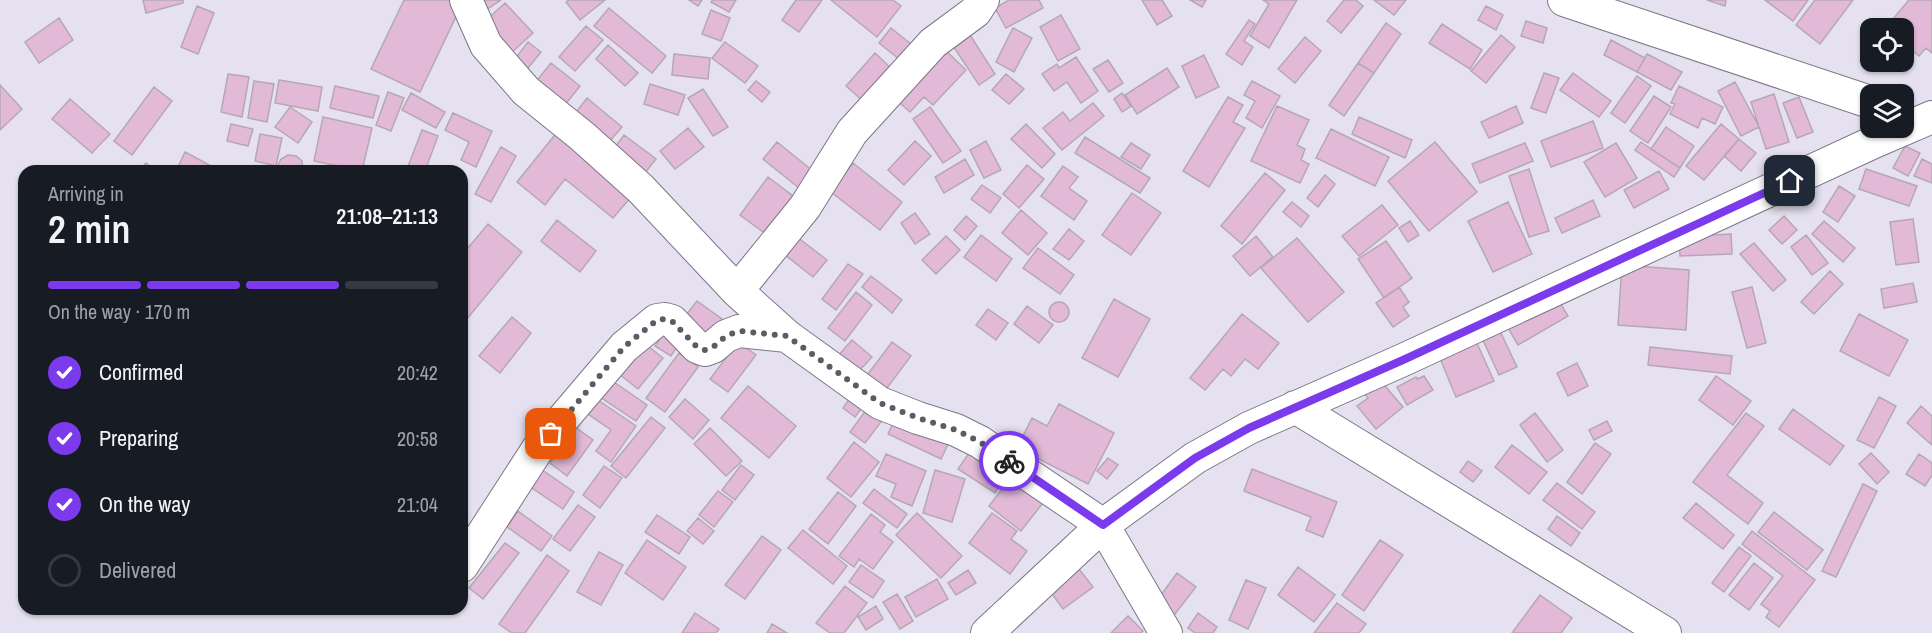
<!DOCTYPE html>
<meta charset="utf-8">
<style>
:root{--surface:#171b24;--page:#242831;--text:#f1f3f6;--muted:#9ea1a6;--line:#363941;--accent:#7c3aed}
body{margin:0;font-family:"Archivo Narrow",sans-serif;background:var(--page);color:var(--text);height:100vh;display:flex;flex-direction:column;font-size:22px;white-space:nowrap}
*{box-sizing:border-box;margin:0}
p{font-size:20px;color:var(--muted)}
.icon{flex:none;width:33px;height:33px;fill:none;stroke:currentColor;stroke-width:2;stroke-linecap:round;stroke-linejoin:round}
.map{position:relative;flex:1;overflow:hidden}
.details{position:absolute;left:18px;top:165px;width:450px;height:450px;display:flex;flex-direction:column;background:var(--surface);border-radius:18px;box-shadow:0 2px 4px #0004}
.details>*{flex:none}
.buttons{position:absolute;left:1860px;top:18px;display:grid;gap:12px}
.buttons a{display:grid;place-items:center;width:54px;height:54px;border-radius:12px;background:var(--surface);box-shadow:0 2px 4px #0004;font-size:30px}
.pin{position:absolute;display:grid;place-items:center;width:51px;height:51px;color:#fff;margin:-26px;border-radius:12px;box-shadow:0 3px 9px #0006}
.courier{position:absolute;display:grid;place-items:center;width:60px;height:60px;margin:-30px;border:4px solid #7c3aed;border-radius:50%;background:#fff;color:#222;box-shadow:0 2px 8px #0007}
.overview em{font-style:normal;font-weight:600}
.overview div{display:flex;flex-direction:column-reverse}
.overview{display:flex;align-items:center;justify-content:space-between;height:102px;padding:0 30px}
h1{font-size:39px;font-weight:600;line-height:45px}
.bar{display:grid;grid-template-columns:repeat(4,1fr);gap:9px 6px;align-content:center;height:72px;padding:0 30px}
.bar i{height:8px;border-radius:4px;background:var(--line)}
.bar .selected{background:var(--accent)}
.bar p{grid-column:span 4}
ol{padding:0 30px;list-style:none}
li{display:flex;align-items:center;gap:18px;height:66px}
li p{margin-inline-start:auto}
li .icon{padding:6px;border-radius:50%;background:var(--accent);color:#fff;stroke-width:4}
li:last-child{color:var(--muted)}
li i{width:33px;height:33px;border:3px solid var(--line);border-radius:50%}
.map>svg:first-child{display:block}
.building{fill:#e2bad8;stroke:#b6a8b2;stroke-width:1.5}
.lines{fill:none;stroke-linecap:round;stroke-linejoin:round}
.minor-casing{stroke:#7b7785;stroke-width:34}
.minor{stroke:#fff;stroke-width:32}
.done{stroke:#5d5b64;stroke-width:6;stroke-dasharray:0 10.8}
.route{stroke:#7c3aed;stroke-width:8}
</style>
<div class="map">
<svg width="1932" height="633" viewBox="0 0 1932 633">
<rect width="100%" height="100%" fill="#e5e1f0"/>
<path class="building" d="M143 0H183V3L146 13Z
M404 0H459L463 2 420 92 371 69Z
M475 0H501L483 12Z
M569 0H605L580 20 566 2Z
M689 0H702L698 6Z
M713 0H736L729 12 711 2Z
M796 0H822L799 32 782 20Z
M831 0H893L901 6 877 37Z
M1009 0H1039L1043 8 1006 28 995 8Z
M1142 0H1162L1172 16 1157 25Z
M1190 0H1206L1202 7Z
M1263 0H1297L1269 48 1250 36 1269 4Z
M1344 0H1356L1363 6 1341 33 1327 21Z
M1374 0H1406L1394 15Z
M1707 0H1726L1725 6Z
M1765 0H1808L1793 21Z
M1815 0H1853L1820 44 1796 25Z
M1909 0H1932V53L1926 48 1919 56 1904 43V28L1892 20Z
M505 3 533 33 510 54 482 24Z
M197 6 214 13 198 54 181 47Z
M1486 6 1503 15 1496 30 1478 20Z
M609 8 666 56 652 73 594 26Z
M711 10 730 18 721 41 702 34Z
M1061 15 1080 49 1058 61 1040 27Z
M59 18 73 40 39 63 25 42Z
M1249 20 1255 24 1244 41 1253 47 1242 65 1226 54Z
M1526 21 1547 28 1543 43 1521 36Z
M1386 23 1401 34 1374 73 1358 63Z
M1442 24 1482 50 1470 69 1429 43Z
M586 26 603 40 575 71 559 57Z
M891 28 911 44 899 59 879 43Z
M1013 28 1032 38 1014 72 996 62Z
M970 35 995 74 979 85 953 46Z
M1501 35 1515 47 1486 83 1471 71Z
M1305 37 1321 51 1295 83 1278 69Z
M1611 40 1645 58 1637 72 1604 55Z
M528 42 541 52 528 68 515 59Z
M725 42 758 66 745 83 712 58Z
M608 45 638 73 625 86 596 59Z
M941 46 966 70 933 105 924 97 910 112 893 97Z
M875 53 893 70 864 102 846 86Z
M674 54 710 58 708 79 672 75Z
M1647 54 1682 72 1671 90 1637 72Z
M1204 55 1219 87 1196 98 1182 66Z
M1076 57 1098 91 1081 103 1067 82 1054 91 1042 74 1057 64 1059 68Z
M1108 60 1123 83 1109 92 1093 69Z
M551 63 580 86 560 111 531 88Z
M1358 63 1374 73 1344 116 1329 105Z
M1167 68 1179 87 1137 114 1125 95Z
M1544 73 1559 78 1546 113 1531 108Z
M1573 73 1611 101 1599 117 1560 90Z
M228 74 249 77 242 117 221 112Z
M1006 74 1024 89 1009 104 992 90Z
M1637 76 1651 86 1625 123 1611 113Z
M279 80 322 87 318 111 275 103Z
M254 81 274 84 267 122 248 118Z
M756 81 770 92 762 102 748 90Z
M1252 81 1280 96 1262 128 1246 118 1255 101 1244 95Z
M1735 82 1759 127 1741 136 1718 91Z
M650 84 685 95 678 115 644 104Z
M0 85 22 109 0 130Z
M335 86 379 96 373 118 330 108Z
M1679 86 1723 107 1715 124 1702 118 1698 128 1670 114 1675 104 1671 103Z
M154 87 172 101 132 155 114 141Z
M703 89 728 127 713 136 688 98Z
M388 92 404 98 391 131 376 125Z
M411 93 445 112 436 128 402 110Z
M1122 93 1131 106 1122 112 1114 99Z
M1774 94 1789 142 1766 149 1751 102Z
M1654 96 1671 107 1648 143 1630 131Z
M1228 97 1243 105 1233 122 1245 128 1209 187 1183 171Z
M1799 97 1813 132 1797 138 1783 103Z
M587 98 622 127 608 143 574 115Z
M70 99 110 134 92 153 52 119Z
M1093 103 1104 116 1062 150 1043 128 1063 112 1070 121Z
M1277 106 1309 120 1297 145 1305 149 1301 160 1309 164 1300 183 1251 161Z
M1516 106 1523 123 1489 138 1481 122Z
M290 107 312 122 298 143 275 127Z
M930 107 961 151 943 163 913 119Z
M453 113 492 131 476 167 461 160 469 142 445 130Z
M323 117 372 128 362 171 314 161Z
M1359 117 1412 140 1405 158 1352 134Z
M1593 121 1603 148 1551 167 1541 141Z
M231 124 253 129 248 146 227 141Z
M1026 124 1055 154 1042 168 1011 139Z
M1721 124 1739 139 1704 180 1686 166Z
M562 126 590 149 582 158 631 197 613 218 565 179 545 205 517 182Z
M1666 127 1694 146 1680 168 1651 149Z
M688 128 704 147 675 169 660 151Z
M1331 129 1389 157 1375 186 1316 158Z
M422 130 438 136 425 171H412L407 169Z
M260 134 282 138 276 166 255 161Z
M624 135 656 159 641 178 610 154Z
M1085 137 1150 178 1140 193 1075 153Z
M1739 139 1756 153 1741 171 1724 156Z
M915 141 931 156 904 185 888 170Z
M986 141 1001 170 984 178 970 150Z
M777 142 813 171 799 188 763 159Z
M1435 142 1477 192 1429 231 1388 181Z
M1641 142 1680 168 1674 177 1635 150Z
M1131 143 1150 155 1141 169 1121 157Z
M1525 143 1533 161 1480 183 1472 164Z
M1616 143 1637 178 1605 197 1584 162Z
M1905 146 1920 153 1908 176 1893 168Z
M501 147 516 156 491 202 475 194Z
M185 152 217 169 216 171H176Z
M288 155 296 156 302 161 303 171H278L277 167 281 159Z
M965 159 974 175 944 193 935 177Z
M1922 159 1932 164V183L1914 176Z
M146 163 157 171H139Z
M853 163 902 202 880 230 831 192Z
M1027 165 1044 179 1019 208 1003 194Z
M1063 166 1078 177 1069 188 1087 201 1074 220 1041 196Z
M1529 169 1549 231 1529 237 1509 176Z
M1866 169 1917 186 1909 206 1859 189Z
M1659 171 1669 189 1634 208 1624 190Z
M1265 173 1285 190 1242 244 1221 226Z
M1325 175 1335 184 1318 207 1307 198Z
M768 177 797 199 770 237 740 215Z
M982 185 1001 198 990 213 971 199Z
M1839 186 1855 196 1838 222 1823 212Z
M1132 193 1161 213 1131 255 1102 235Z
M1593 200 1600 216 1562 233 1555 218Z
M1292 202 1309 216 1301 227 1283 212Z
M1508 202 1532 254 1493 272 1468 221Z
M1382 205 1398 225 1359 256 1342 236Z
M1021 210 1047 233 1028 255 1002 233Z
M915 213 930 234 915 244 901 223Z
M966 216 977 226 965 240 954 230Z
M1784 216 1797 230 1782 244 1769 230Z
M1913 219 1919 262 1896 265 1890 222Z
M557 220 596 251 580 272 541 241Z
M1410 221 1419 235 1408 242 1399 228Z
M1824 221 1855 248 1843 262 1812 234Z
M488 224 522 252 462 325V255Z
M1069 229 1084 241 1069 260 1053 249Z
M1731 234 1732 254 1680 256 1679 237Z
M981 235 1012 259 996 281 964 257Z
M1806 235 1828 263 1812 275 1791 247Z
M946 236 960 250 936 274 922 260Z
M1256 236 1273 257 1250 276 1233 256Z
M797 237 827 260 813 277 784 254Z
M1297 238 1344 292 1308 322 1261 268Z
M1386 241 1412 278 1384 298 1358 259Z
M1754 243 1786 280 1773 291 1740 254Z
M1038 248 1074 275 1060 294 1023 268Z
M848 264 863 274 836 310 822 299Z
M1622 265 1689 270 1686 330 1618 325Z
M1830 271 1843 284 1814 314 1801 302Z
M871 276 902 300 892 313 862 287Z
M1913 283 1917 302 1884 308 1881 289Z
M1399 287 1409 302 1403 307 1409 316 1393 327 1376 303Z
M1752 287 1766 343 1747 348 1732 292Z
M856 292 872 305 845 341 828 328Z
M1557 298 1568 316 1518 345 1507 326Z
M1114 299 1150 319 1118 377 1082 358Z
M697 301 722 319 708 337 683 319Z
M1049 312a10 10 0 1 1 20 0a10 10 0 1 1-20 0Z
M1027 306 1053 325 1039 343 1014 324Z
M988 309 1008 323 996 340 976 325Z
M1242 314 1279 343 1258 369 1245 359 1231 376 1223 369 1205 390 1190 378Z
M1859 314 1908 340 1889 376 1840 351Z
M512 317 531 333 500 373 479 356Z
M1499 329 1517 367 1499 375 1482 338Z
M666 330 681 341 671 356 655 346Z
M852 340 872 357 856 374 837 357Z
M1476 341 1494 381 1456 397 1439 356Z
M738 342 756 355 728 392 710 379Z
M892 342 911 356 884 392 865 378Z
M644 343 663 358 638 389 619 374Z
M1650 347 1732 356 1730 374 1648 365Z
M679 353 698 367 665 412 646 398Z
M1577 363 1588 386 1568 396 1557 373Z
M1424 376 1433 390 1407 405 1397 387 1416 377 1417 379Z
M1716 376 1751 401 1733 425 1699 400Z
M1379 379 1403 407 1376 429 1357 406 1368 398 1363 392Z
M611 380 647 405 636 421 600 397Z
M748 386 796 426 769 458 721 418Z
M853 393 866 402 855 417 843 408Z
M1879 397 1896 406 1874 448 1857 440Z
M685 399 709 420 693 439 669 417Z
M598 400 636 426 611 462 596 451 611 430 588 414Z
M1059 404 1114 433 1088 484 1017 448 1032 418 1047 426Z
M869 406 884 418 865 443 850 432Z
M1921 406 1932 416V445L1907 423Z
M1793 409 1844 446 1830 465 1779 429Z
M1535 413 1563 450 1547 462 1520 425Z
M1746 413 1764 426 1727 475 1763 503 1748 524 1693 482Z
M651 417 665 428 626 478 611 466Z
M896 417 949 442 941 459 888 434Z
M1607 421 1612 431 1594 440 1589 430Z
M575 427 593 440 567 476 550 463Z
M710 428 742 461 726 476 694 444Z
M854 442 879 462 851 497 827 478Z
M1595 443 1611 454 1582 494 1567 482Z
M1512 445 1547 472 1529 494 1495 467Z
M974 446 1009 470 995 493 958 469Z
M1871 453 1889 472 1877 484 1859 464Z
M886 454 926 471 912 506 891 497 896 484 876 476Z
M1919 454 1932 463V475L1925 486 1906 474Z
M1108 458 1118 465 1107 479 1097 471Z
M1468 461 1482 471 1473 482 1460 472Z
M741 465 754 475 735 500 722 490Z
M604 466 622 478 600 508 583 495Z
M538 467 574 492 563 509 526 484Z
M1252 469 1337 502 1323 537 1306 530 1311 517 1244 491Z
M935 470 965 479 952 522 923 513Z
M1014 473 1046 499 1021 531 989 506Z
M1557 483 1595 512 1582 529 1543 500Z
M1863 484 1877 491 1836 577 1822 571Z
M874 489 907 514 897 528 863 503Z
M718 491 733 502 714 527 699 515Z
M838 492 856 506 828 544 809 529Z
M1696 503 1734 535 1723 549 1683 518Z
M578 505 595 517 570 551 553 539Z
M518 511 552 536 541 551 507 527Z
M1774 512 1823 550 1807 570 1758 532Z
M917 513 962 556 941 578 896 535Z
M992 513 1017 531 1011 539 1027 551 1010 574 969 543Z
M871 514 885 525 880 532 893 542 873 569 859 559 854 567 839 556Z
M657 515 690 537 679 554 645 532Z
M1557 516 1580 533 1571 546 1548 529Z
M698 518 714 531 703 544 687 531Z
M803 530 847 566 833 584 788 548Z
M1752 531 1815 580 1779 627 1766 617 1770 611 1761 604 1783 576 1742 544Z
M762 536 781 550 745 599 725 585Z
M647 540 686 567 663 600 625 573Z
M1380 540 1403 555 1364 611 1342 595Z
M505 543 519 553 483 599 469 588Z
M1739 547 1751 556 1724 592 1712 583Z
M599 552 623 565 601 605 577 592Z
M547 555 569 571 525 633H512L499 624Z
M1754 563 1773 578 1749 610 1729 595Z
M861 565 884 581 873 598 849 582Z
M1298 567 1335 595 1314 622 1278 595Z
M1079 569 1093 587 1063 609 1050 591Z
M968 570 976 583 956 595 948 583Z
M1177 573 1196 587 1171 619 1153 606Z
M937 579 948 599 916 617 905 597Z
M1246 580 1266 588 1248 629 1229 620Z
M845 586 867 603 844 633H830L816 623Z
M897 594 913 621 900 629 883 602Z
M1540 595 1572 618 1561 633H1512Z
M1337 603 1366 624 1359 633H1314Z
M876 606 883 619 866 630 858 617Z
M695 613 719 629 716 633H682Z
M1198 613 1217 627 1213 633H1195L1188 628Z
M1128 616 1143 631 1141 633H1111Z
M772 624 787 633H767Z"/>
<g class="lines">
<defs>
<path id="minor" d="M466 0 486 45 526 91 582 136 641 189 737 291 787 336 880 403 918 418 956 430 980 442 1103 525 1166 633
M1564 0 1870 102
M737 291 805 207 852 132 933 43 975 12 983 0
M1295 407 1665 633
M462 566 539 447 624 347 657 320 665 319 672 321 697 347 705 350 713 347 726 336 739 331 787 336
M987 633 1103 525 1195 458 1249 428 1403 360 1876 141 1932 117"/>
</defs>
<use href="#minor" class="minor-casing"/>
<use href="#minor" class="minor"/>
</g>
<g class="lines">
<path class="done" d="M551 434 624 347 657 320 665 319 672 321 697 347 705 350 713 347 726 336 739 331 787 336 880 403 918 418 956 430 980 442 1009 461"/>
<path class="route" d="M1009 461 1103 525 1195 458 1249 428 1403 360 1790 181"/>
</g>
</svg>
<div class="buttons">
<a><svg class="icon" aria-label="locate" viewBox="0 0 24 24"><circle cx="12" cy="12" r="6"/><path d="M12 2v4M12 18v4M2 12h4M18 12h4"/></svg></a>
<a><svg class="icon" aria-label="layers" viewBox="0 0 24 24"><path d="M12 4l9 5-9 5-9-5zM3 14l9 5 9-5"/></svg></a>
</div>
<div class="pin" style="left:551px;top:434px;background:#ea580c"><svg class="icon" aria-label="bag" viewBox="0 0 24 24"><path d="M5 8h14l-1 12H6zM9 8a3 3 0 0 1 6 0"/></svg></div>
<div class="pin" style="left:1790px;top:181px;background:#1f2937"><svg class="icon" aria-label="home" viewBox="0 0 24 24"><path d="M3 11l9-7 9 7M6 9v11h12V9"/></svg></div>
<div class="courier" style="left:1009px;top:461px"><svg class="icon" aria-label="bike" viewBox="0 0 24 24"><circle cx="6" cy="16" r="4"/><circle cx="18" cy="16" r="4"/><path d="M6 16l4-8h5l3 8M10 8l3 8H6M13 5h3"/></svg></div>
<section class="details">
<div class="overview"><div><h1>2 min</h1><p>Arriving in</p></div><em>21:08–21:13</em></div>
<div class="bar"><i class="selected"></i><i class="selected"></i><i class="selected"></i><i></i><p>On the way · 170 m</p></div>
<ol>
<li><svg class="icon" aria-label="check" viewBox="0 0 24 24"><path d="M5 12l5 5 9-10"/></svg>Confirmed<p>20:42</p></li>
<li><svg class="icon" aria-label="check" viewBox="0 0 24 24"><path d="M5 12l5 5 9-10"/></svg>Preparing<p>20:58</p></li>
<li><svg class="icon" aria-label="check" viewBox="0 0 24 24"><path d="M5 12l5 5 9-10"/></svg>On the way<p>21:04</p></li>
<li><i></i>Delivered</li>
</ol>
</section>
</div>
